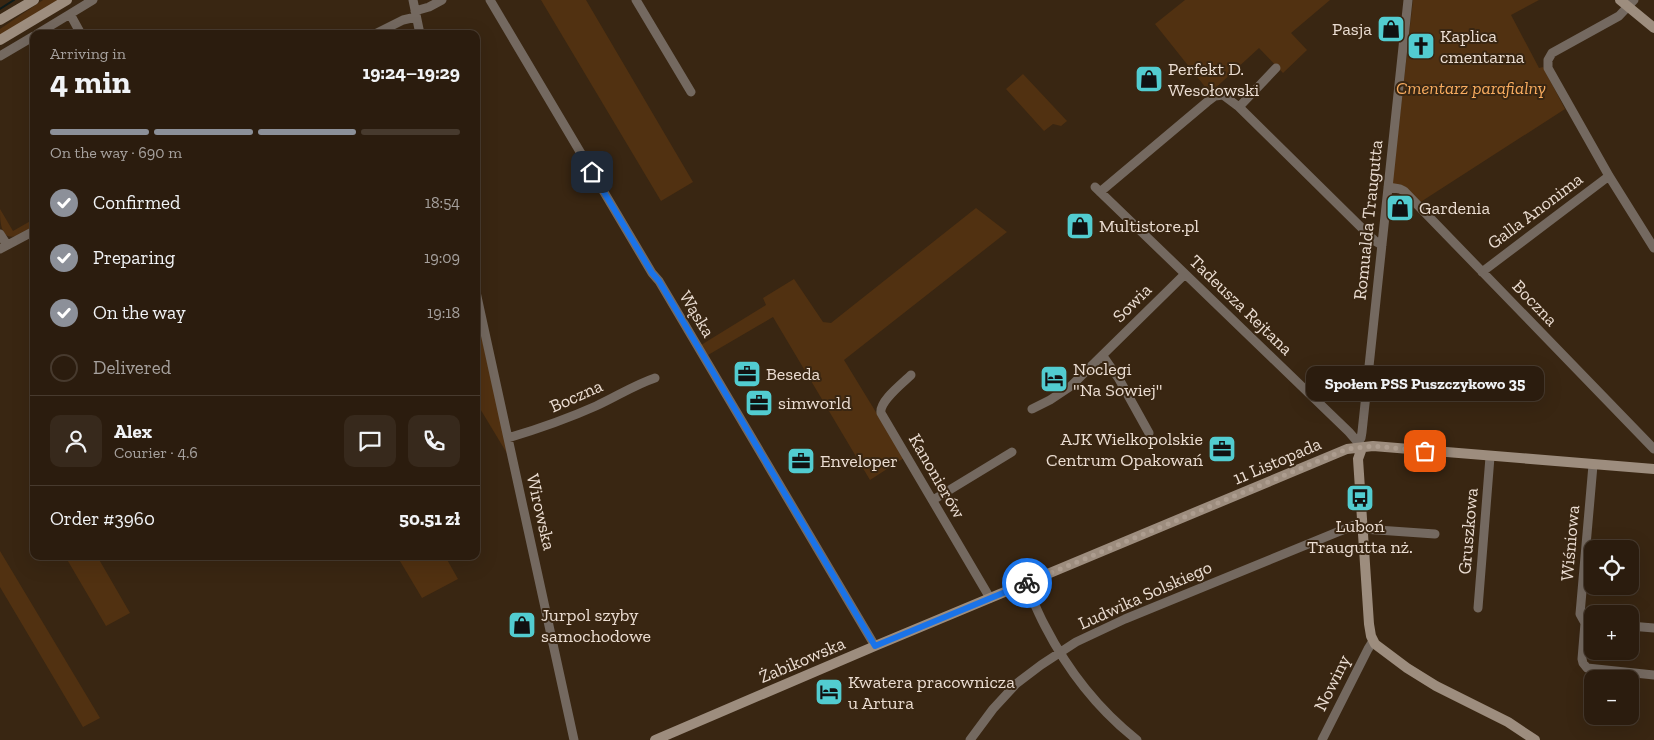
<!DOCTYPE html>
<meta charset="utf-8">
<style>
:root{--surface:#2b1c0e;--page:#37291c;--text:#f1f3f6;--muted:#a6a19e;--line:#473a2e;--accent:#8c9099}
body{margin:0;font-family:"Zilla Slab",serif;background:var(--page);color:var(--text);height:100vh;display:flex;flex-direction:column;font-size:19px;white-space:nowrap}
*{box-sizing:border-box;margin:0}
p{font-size:16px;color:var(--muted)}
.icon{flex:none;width:28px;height:28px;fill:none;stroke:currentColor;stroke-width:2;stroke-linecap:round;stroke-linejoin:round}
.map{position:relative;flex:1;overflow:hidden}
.details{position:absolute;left:30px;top:30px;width:450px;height:530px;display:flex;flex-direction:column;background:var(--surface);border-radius:10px;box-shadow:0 5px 20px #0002,0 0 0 1px var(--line)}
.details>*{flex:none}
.controls{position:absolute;left:1584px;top:540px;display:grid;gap:10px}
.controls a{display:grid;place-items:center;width:55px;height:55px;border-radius:10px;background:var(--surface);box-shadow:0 5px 20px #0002,0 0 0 1px var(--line);font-size:25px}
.pin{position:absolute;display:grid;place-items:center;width:42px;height:42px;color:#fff;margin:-21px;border-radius:10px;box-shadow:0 2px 8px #0006}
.courier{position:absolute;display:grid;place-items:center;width:50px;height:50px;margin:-25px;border:4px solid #1a73e8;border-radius:50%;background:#fff;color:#222;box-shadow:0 1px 6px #0007}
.bubble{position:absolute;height:35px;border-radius:10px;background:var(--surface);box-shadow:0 5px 20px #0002,0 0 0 1px var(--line);font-size:16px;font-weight:700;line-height:35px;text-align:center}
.headline em{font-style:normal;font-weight:700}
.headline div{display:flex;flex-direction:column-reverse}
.headline{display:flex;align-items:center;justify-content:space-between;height:85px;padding:0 20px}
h1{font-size:32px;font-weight:700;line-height:38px}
.bar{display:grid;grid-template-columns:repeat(4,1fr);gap:8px 5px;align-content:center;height:60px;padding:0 20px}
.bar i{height:6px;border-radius:4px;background:var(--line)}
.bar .current{background:var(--accent)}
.bar p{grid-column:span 4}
.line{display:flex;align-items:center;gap:12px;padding:0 20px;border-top:1px solid var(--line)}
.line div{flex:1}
.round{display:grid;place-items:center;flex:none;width:52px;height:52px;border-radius:10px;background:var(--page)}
ol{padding:0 20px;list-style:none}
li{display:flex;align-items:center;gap:15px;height:55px}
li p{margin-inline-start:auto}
li .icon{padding:5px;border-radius:50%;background:var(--accent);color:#fff;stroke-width:4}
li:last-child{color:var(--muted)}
li i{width:28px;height:28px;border:2px solid var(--line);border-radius:50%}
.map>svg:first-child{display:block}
.green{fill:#513111}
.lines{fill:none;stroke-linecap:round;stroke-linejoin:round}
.stream{stroke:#0d1b1b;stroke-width:2}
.street{stroke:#746960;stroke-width:9}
.secondary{stroke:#9d8d7e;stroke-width:10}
.done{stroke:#ad9d8f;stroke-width:5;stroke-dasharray:0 9}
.route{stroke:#1a73e8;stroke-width:6}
.labels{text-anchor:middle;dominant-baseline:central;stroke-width:4;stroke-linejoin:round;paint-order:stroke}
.poi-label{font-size:18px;fill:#ebddd2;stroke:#392612;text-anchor:start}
.park-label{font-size:18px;font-style:italic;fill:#f9ac5f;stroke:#392612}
.street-label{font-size:18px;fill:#ebddd2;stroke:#392612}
</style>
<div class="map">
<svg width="1654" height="740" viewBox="0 0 1654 740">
<rect width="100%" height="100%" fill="#392612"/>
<path class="green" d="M43 0H59L0 36V29Z
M541 0H586L693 182 661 201Z
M1185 0H1330L1291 33 1307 50 1283 73 1259 48 1210 93 1155 24Z
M1413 0H1539L1511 15 1539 68 1543 67 1565 109 1419 203 1400 184 1397 186 1392 185Z
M1023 74 1067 121 1061 126 1053 124 1044 131 1006 89Z
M976 208 1007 232 844 360 904 458 870 480 773 317 708 355 701 345 766 305 763 298 794 279 823 322 831 323Z
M0 209 13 231 34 219V226C28 229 22 235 16 236 0 241 0 219 0 209Z
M479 325 508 455 476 402V326Z
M0 551 100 718 83 727 0 587Z
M65 556H97L130 613 106 626Z
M397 556H445L458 579 422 598Z"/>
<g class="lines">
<path class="stream" d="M0 9 14 0"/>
<path class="street" d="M413 0 420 34
M490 0 652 273 659 281 875 646
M636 0 691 92
M1634 0 1619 16 1552 53 1548 60V68L1609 176 1654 248
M415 11 429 7 442 0
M37 34 70 14
M81 34 70 14 93 0
M375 34 403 20 416 17
M0 56 34 36
M1239 107 1276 68
M1095 187 1349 432 1361 446
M1388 187 1400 189 1404 191 1654 449
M1100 192 1207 102 1215 96 1223 95 1239 107 1375 241 1382 245
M0 234 7 245
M0 249 34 231
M1482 272 1609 176
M476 292 574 740
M1103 356 1119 379 1149 433
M911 375C903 383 879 401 881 413L990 598
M1032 409 1050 400 1071 386 1185 274
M508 438C538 429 567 419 596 406 616 397 634 385 655 378
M1358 442 1361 438 1362 432 1408 0
M933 500 1012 452
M1363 529 1435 534
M1026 584C1032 598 1038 613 1045 626 1067 669 1099 710 1137 740
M1478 608 1490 457
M1585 623 1580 614 1593 465
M1585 623 1582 659 1583 663 1587 668 1654 675
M1630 626 1654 628
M970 740 993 709 1016 684 1041 665 1076 642 1125 619 1362 522
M1322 740 1368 649 1373 641"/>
<path class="secondary" d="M1620 0 1654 28
M0 20 34 0
M0 40 67 0
M1362 448 1358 459 1369 624 1371 636 1375 644 1407 668 1436 686 1508 722 1535 740
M655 740 875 646 1347 449 1373 446 1654 469"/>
</g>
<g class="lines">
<path class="done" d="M1027 583 1347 449 1373 446 1425 451"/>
<path class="route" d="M592 172 652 273 659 281 875 646 1027 583"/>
</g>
<defs>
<symbol id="shop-square" viewBox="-11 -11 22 22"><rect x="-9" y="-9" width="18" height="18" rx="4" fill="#52ccd0" stroke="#392612"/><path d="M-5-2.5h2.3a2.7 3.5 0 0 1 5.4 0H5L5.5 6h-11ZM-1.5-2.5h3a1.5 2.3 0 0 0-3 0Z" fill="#111"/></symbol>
<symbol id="church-square" viewBox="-11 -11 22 22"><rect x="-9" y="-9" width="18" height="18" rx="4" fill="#52ccd0" stroke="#392612"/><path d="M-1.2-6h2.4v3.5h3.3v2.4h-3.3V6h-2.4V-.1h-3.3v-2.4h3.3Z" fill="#111"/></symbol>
<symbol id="office-square" viewBox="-11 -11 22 22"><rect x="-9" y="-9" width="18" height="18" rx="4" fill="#52ccd0" stroke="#392612"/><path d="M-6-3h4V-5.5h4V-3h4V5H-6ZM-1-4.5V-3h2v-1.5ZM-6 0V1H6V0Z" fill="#111"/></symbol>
<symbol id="hotel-square" viewBox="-11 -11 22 22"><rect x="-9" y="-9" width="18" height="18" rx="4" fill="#52ccd0" stroke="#392612"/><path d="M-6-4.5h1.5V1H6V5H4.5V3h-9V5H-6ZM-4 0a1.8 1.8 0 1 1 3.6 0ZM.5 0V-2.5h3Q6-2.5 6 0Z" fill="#111"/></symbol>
<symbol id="bus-square" viewBox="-11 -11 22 22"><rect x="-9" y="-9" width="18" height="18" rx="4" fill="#52ccd0" stroke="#392612"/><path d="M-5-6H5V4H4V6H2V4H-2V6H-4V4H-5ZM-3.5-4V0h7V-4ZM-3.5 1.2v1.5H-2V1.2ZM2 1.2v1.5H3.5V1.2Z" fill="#111"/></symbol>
</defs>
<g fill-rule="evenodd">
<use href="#shop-square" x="1375" y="13" width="32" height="32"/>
<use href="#church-square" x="1405" y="30" width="32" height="32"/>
<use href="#shop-square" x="1133" y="63" width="32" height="32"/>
<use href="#shop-square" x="1384" y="192" width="32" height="32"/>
<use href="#shop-square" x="1064" y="210" width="32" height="32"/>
<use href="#office-square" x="731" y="358" width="32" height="32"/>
<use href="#hotel-square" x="1038" y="363" width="32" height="32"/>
<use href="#office-square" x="743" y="387" width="32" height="32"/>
<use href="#office-square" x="1206" y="433" width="32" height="32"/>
<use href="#office-square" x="785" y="445" width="32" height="32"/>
<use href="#bus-square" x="1344" y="482" width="32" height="32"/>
<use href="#shop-square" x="506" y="609" width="32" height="32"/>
<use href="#hotel-square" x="813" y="676" width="32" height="32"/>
</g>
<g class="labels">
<g class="poi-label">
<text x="1372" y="29" text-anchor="end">Pasja</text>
<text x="1440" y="36">Kaplica<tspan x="1440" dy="21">cmentarna</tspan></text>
<text x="1168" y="69">Perfekt D.<tspan x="1168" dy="21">Wesołowski</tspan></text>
<text x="1419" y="208">Gardenia</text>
<text x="1099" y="226">Multistore.pl</text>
<text x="1073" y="369">Noclegi<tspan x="1073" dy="21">"Na Sowiej"</tspan></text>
<text x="766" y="374">Beseda</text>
<text x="778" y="403">simworld</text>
<text x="1203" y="439" text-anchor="end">AJK Wielkopolskie<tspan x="1203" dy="21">Centrum Opakowań</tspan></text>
<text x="820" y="461">Enveloper</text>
<text x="1360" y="526" text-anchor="middle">Luboń<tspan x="1360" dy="21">Traugutta nż.</tspan></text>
<text x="541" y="615">Jurpol szyby<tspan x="541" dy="21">samochodowe</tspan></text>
<text x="848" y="682">Kwatera pracownicza<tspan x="848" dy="21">u Artura</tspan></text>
</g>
<g class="park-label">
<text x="1471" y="88">Cmentarz parafialny</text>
</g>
<g class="street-label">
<text transform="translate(1535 211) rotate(-37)">Galla Anonima</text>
<text transform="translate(1368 220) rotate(-84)">Romualda Traugutta</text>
<text transform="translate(1132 303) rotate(-45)">Sowia</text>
<text transform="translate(1535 303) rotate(46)">Boczna</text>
<text transform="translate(1241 305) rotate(44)">Tadeusza Rejtana</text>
<text transform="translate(697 314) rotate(59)">Wąska</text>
<text transform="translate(576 396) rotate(-24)">Boczna</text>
<text transform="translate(1277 461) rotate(-23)">11 Listopada</text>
<text transform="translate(937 476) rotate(60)">Kanonierów</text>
<text transform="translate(541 512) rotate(77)">Wirowska</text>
<text transform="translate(1468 531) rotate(-85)">Gruszkowa</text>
<text transform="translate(1570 543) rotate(-85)">Wiśniowa</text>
<text transform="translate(1145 595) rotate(-24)">Ludwika Solskiego</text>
<text transform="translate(802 660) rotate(-23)">Żabikowska</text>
<text transform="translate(1332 683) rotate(-64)">Nowiny</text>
</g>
</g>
</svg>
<div class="controls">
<a><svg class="icon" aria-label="locate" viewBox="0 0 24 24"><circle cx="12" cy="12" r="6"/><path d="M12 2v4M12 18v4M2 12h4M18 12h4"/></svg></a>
<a>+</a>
<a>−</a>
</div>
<div class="pin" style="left:1425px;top:451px;background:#ea580c"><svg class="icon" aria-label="bag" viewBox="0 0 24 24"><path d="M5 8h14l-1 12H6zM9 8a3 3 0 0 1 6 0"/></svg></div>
<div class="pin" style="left:592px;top:172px;background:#1f2937"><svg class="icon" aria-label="home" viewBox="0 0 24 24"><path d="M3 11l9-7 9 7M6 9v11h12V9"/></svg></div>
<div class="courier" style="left:1027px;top:583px"><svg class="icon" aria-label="bike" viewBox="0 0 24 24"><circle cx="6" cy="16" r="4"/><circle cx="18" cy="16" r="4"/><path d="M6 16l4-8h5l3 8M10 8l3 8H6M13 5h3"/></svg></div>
<div class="bubble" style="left:1306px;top:366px;width:238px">Społem PSS Puszczykowo 35</div>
<section class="details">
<div class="headline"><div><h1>4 min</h1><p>Arriving in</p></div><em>19:24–19:29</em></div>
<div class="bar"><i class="current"></i><i class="current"></i><i class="current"></i><i></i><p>On the way · 690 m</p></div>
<ol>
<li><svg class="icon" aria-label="check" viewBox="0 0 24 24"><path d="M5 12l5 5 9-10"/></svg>Confirmed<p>18:54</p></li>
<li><svg class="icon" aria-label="check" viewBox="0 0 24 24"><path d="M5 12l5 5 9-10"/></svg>Preparing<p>19:09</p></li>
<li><svg class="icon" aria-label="check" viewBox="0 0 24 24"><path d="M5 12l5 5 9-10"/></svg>On the way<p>19:18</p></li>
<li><i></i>Delivered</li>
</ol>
<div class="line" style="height:90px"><a class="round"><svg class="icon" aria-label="person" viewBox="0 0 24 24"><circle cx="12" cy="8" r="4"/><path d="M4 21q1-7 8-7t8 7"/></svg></a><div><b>Alex</b><p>Courier · 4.6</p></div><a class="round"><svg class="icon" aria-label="chat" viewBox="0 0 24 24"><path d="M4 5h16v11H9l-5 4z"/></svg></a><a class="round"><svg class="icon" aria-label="phone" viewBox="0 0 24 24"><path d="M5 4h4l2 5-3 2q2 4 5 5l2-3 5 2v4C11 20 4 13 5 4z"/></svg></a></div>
<div class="line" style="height:65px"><div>Order #3960</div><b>50.51 zł</b></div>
</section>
</div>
